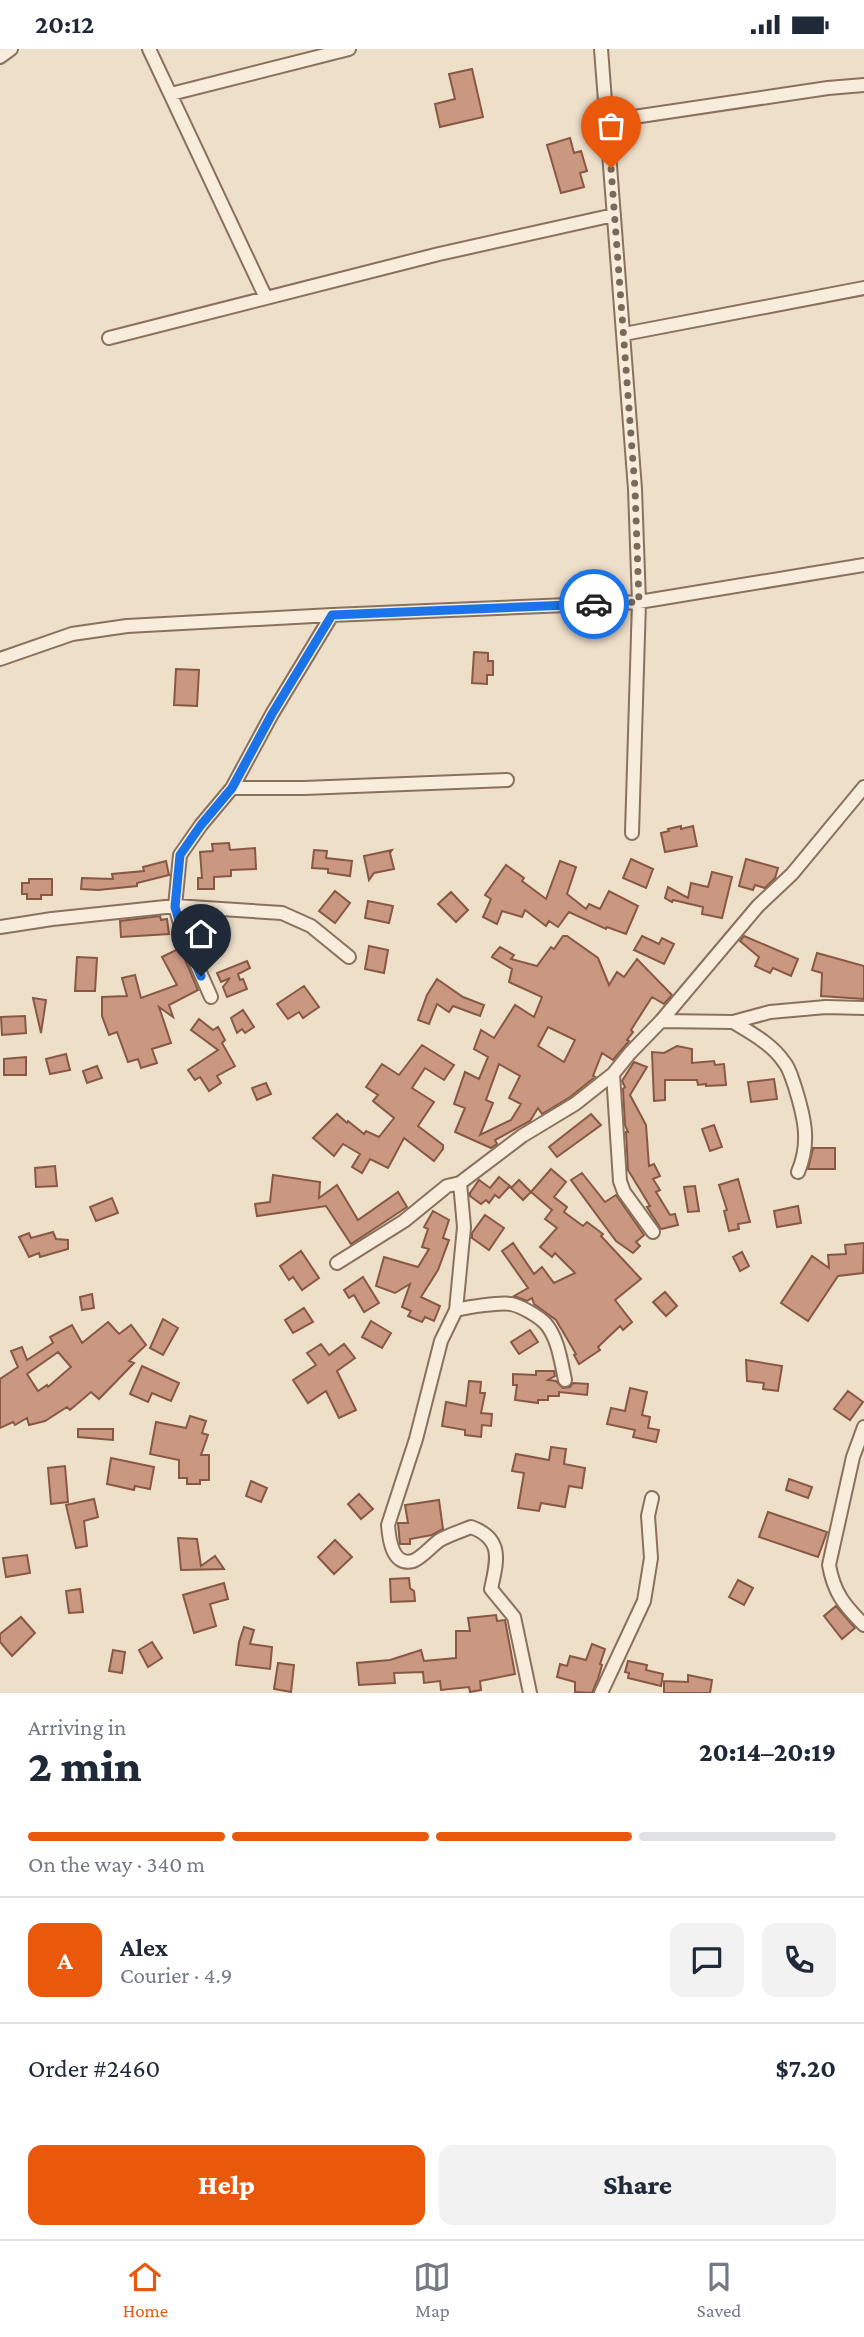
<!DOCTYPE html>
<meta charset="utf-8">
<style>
:root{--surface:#fff;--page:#f2f2f3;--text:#1f2937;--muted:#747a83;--line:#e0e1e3;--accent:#ea580c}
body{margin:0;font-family:"Crimson Pro",serif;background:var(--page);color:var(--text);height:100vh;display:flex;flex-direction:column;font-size:26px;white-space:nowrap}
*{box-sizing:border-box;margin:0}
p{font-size:23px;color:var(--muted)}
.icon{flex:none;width:38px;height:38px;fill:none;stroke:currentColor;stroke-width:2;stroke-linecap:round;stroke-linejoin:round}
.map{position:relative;height:1644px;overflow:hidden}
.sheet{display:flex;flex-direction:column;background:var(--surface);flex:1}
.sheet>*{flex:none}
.pin{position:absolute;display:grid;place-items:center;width:60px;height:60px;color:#fff;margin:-72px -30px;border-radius:50% 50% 50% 0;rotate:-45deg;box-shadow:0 0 7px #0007}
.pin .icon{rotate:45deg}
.courier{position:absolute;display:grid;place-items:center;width:70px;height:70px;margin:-35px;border:5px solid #1a73e8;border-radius:50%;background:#fff;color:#222;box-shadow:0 2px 9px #0007}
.head em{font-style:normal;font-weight:800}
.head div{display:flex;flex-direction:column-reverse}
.head{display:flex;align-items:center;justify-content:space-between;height:119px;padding:0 28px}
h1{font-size:46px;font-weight:800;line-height:52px}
.bar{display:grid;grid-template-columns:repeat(4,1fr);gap:10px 7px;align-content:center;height:84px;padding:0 28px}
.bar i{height:9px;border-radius:5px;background:var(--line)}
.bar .selected{background:var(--accent)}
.bar p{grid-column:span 4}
.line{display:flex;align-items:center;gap:18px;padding:0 28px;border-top:2px solid var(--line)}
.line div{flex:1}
.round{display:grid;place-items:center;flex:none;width:74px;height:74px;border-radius:14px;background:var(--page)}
.primary-button{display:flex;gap:14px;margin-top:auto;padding:14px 28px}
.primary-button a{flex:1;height:80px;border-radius:14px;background:var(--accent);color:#fff;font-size:28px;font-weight:800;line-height:80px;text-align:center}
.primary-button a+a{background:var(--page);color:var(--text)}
.status{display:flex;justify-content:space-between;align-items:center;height:49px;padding:0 35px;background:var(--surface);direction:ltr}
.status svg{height:19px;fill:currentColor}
.menu{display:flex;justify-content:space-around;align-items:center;height:98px;border-top:2px solid var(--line);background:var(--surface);font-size:19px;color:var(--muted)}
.menu a{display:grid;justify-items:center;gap:4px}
.menu .selected{color:var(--accent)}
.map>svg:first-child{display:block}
.building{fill:#ca9780;stroke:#885844;stroke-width:2;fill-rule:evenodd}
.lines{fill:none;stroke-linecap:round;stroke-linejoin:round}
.minor-casing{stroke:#8a715e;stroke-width:16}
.minor{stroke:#f8eddc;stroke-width:12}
.done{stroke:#7a6a5c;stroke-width:7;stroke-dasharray:0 12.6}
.route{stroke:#1a73e8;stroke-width:9}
</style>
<div class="status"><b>20:12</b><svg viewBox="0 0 49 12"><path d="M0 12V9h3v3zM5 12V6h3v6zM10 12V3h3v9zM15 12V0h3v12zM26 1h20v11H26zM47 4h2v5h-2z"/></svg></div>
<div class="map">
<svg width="864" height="1644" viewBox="0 0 864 1644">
<rect width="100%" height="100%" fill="#eedfc9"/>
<path class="building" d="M472 20 483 68 440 78 435 55 455 50 449 25Z
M570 89 574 104 581 102 587 122 580 124 584 138 561 144 547 96Z
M474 603 488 604V612H493V626H487V635L472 634Z
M176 620 199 621 197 657 174 656Z
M681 777V780L693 777 697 797 665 803 661 784 669 782 668 780Z
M229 794 230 801 255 799 256 820 231 821V827L214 828V840H198V829H202L200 803 213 802 212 795Z
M314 801 327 802 326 809 352 812 350 827 328 824V820L312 819Z
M392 801 390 804 394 820 374 824 369 831 364 807Z
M631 810 653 820 646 839 623 829Z
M746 810 778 819 775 829 765 839 755 836 753 841 739 837Z
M166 812 169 826 137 834V837L98 841 81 840 82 829 113 830 112 825 144 822 143 818Z
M560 812 576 818 567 845 586 860 589 855 600 860 609 842 638 857 626 885 607 878 606 880 569 863 558 878 549 872 546 877 525 861 522 868 502 862 497 875 483 868 491 850 485 846 506 816 524 829 522 832 546 850Z
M712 823 732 828 722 869 702 865 703 858 673 851 672 853 665 849 668 838 688 849 691 834 708 838Z
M29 830H52V846H41V850H27V845H22V834H29Z
M335 842 350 854 335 874 319 862Z
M451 843 468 861 456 873 438 855Z
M368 852 393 857 389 874 365 869Z
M160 867 161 871 167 870 169 885 121 888 120 872Z
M563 887H567L598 909 609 936 617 923 624 928 637 910 672 946 664 955 652 948 631 981 633 983 627 991 629 992 613 1011 602 1004 593 1027 595 1028 570 1048 542 1065 538 1059 530 1072 495 1091 497 1095 491 1099 455 1083 465 1059 454 1055 465 1023 479 1030 488 1008 474 1000 481 981 494 989 515 956 534 968 542 948 509 933 512 920 492 908 493 906 500 898 514 906 511 910 537 917 551 898 554 900ZM548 978 575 991 564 1013 538 997ZM499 1015 520 1027 509 1049 521 1055 511 1071 480 1086 493 1054 486 1051Z
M642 887 659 895 662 889 674 895 664 915 634 901Z
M744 887 798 910 791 927 773 919 770 924 755 917 759 908 740 892Z
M369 897 388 901 384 924 365 920Z
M180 899 198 941 169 956 173 968 159 958 171 994 152 1000 157 1014 141 1019 138 1010 128 1013 117 983 109 986 102 967V948L127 947 122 929 135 926 141 949 177 936 162 908Z
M817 904 864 917V950L821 947 822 924 812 921Z
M77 908 97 909 95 942H75Z
M247 912 250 919 238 925 240 931 243 930 247 940 227 948 223 938 230 929 221 933 217 924Z
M437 930 463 948 484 956 480 967 453 957 449 963 437 955 429 975 418 971 427 946Z
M304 937 319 958 303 969 299 963 288 970 277 955Z
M33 949 46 951 41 984Z
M243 961 254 978 245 984 242 980 237 984 231 969Z
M25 967 26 984 2 986 1 968Z
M199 970 213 981 218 978 225 991 222 994 235 1017 217 1027 221 1034 209 1042 200 1028 195 1031 188 1021 218 1001 191 981Z
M422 996 454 1016 444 1031 425 1019 412 1039 434 1053 418 1077 443 1096V1100L434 1112 404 1089 388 1119 370 1110 362 1124 352 1118 360 1105 343 1095 334 1107 313 1089 337 1065 347 1074 348 1072 364 1085 366 1082 379 1088 394 1069 373 1052 378 1046 366 1038 382 1015 399 1026Z
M677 997 692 1000V1014L714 1012 715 1016 724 1015 726 1036 706 1037V1035L698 1036 697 1031H665V1051L654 1052 652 1003 664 1004Z
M66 1005 70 1021 50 1025 46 1010Z
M26 1008V1026H4V1010Z
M634 1013 647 1018 630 1046 646 1076 649 1117 654 1115 660 1127 653 1130 660 1141 656 1143 670 1166 675 1165 678 1176 661 1180 647 1158 650 1157 628 1121 626 1083H628L625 1076 623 1040 625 1038 622 1032Z
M97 1017 102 1029 87 1034 83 1022Z
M774 1030 777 1050 751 1053 748 1033Z
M266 1034 271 1045 257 1051 252 1039Z
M591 1065 601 1076 557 1108 549 1098Z
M714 1076 722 1098 710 1102 702 1080Z
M813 1099H835V1120H808Z
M55 1117 57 1137 36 1138 35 1119Z
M551 1120 566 1133 554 1148 567 1158 564 1163 583 1177 587 1173 603 1185 601 1187 641 1230 615 1251 632 1273 623 1281 620 1277 598 1298 600 1301 579 1315 574 1306 576 1305 556 1271 534 1255 532 1249 527 1252 514 1247 528 1239 502 1202 513 1194 534 1225 542 1218 554 1234 575 1224 555 1204 552 1208 540 1198 557 1179 545 1170 552 1161 531 1143Z
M582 1124 605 1153 616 1146 644 1186 636 1193 640 1197 633 1204 616 1192 571 1131Z
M273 1126 320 1133 319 1149 337 1136 358 1171 398 1143 407 1158 351 1195 326 1157 257 1167 255 1155 270 1153Z
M499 1128 510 1137 499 1149 495 1146 489 1154 486 1151 481 1155 470 1147V1144L479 1131 490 1139Z
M738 1130 750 1173 738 1175 739 1180 729 1182 724 1162 727 1161 719 1136Z
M519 1131 531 1143 523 1151 511 1139Z
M695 1137 699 1162 688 1163 684 1138Z
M112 1149 118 1164 96 1172 90 1158Z
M798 1157 801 1174 777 1178 774 1162Z
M433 1162 449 1171 443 1189 449 1191 438 1221 421 1248 440 1257 434 1272 425 1268 422 1273 408 1267 411 1262 402 1258 410 1235 395 1244 376 1237 384 1208 418 1218 429 1200 422 1198 428 1180 424 1178Z
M485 1166 504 1179 489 1201 472 1189V1184Z
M53 1183 56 1190 68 1191V1200L40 1208 39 1204 29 1208 19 1188 29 1184 31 1189Z
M864 1194 863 1224 838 1227 808 1272 781 1254 812 1207 829 1219 828 1206 846 1205 845 1196Z
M301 1202 319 1229 302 1241 293 1228 289 1231 280 1217Z
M742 1203 749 1217 740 1222 733 1208Z
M363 1228 379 1254 364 1263 354 1246 349 1249 344 1241Z
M665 1243 677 1257 666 1267 653 1253Z
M92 1245 94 1259 82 1261 80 1248Z
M304 1259 313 1273 293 1284 285 1271Z
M163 1270 178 1279 163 1306 150 1299Z
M371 1272 391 1284 382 1299 362 1288Z
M108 1273 119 1285 131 1276 146 1296 129 1312 134 1314 99 1350 91 1343 70 1361 67 1358 45 1372 29 1376 27 1369 15 1376 13 1373 0 1379V1330L18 1318 11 1302 22 1298 27 1311 53 1294 50 1288 72 1276 82 1294ZM58 1303 71 1318 48 1338 47 1336 38 1342 27 1325Z
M530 1281 538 1293 519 1305 511 1293Z
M321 1295 329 1306 344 1295 355 1309 337 1322 356 1361 339 1369 326 1342 308 1354 293 1331 316 1316 307 1304Z
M746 1311 782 1317 778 1342 763 1340 764 1334 747 1332Z
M142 1317 179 1334 171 1352 152 1344 148 1353 130 1345Z
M536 1322H554L555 1327 548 1331 556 1332 563 1339 570 1338 573 1334 588 1335 587 1346 559 1343V1347H548V1351H538V1354L515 1351 517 1336H513V1325L536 1326Z
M469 1332 481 1333 480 1344H485L481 1364 492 1365 491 1377 482 1376 481 1388 465 1386V1381L442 1377 446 1353 466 1357Z
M630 1339 647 1343 642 1366 650 1368 648 1379 659 1381 656 1393 633 1388 635 1381 607 1375 611 1359 625 1362Z
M848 1342 863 1353 850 1371 834 1360Z
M190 1367 206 1372 202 1384 208 1386 201 1406H209V1431H200V1435H187V1429H179V1411L150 1405 156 1373 186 1379Z
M78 1380H113V1391L78 1388Z
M551 1398 566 1400 564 1415 585 1419 582 1439 569 1437 565 1458 541 1454 539 1462 518 1459 524 1424 512 1422 516 1405 549 1411Z
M111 1409 154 1418 150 1440 135 1437 134 1441 107 1435Z
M65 1417 68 1453 51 1455 48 1419Z
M789 1430 812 1438 808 1449 786 1441Z
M251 1432 267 1439 261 1453 246 1447Z
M359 1445 373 1460 361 1470 348 1455Z
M94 1450 98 1468 84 1472 87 1497 76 1499 66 1456Z
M439 1451 443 1480 432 1486 410 1490V1495H400L398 1474H408L405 1456Z
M768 1463 827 1483 818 1508 759 1488Z
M178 1489 197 1490 201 1517 215 1507 224 1520 181 1521Z
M335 1491 352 1508 334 1525 318 1508Z
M27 1506 30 1524 6 1528 3 1509Z
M409 1529 410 1539 414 1542 415 1552 391 1553 390 1530Z
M738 1531 753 1539 744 1556 729 1548Z
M224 1534 228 1550 210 1555 216 1577 194 1584 183 1546Z
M80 1540 83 1563 69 1564 66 1542Z
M836 1557 855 1579 842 1590 824 1567Z
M496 1566 497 1572 505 1571 515 1625 480 1632 481 1641 470 1643 469 1638 441 1641 440 1632 424 1634 423 1623 394 1624 395 1634 359 1636 357 1614 390 1611 421 1601 424 1612 456 1609V1582H470L468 1569Z
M21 1568 35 1584 12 1607 0 1593V1585Z
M244 1578 254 1581 250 1595 272 1598 270 1620 236 1616 239 1593Z
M152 1593 162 1609 148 1618 139 1601Z
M592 1595 605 1600 600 1615 602 1616 598 1630 592 1644 575 1643V1633L557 1628 560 1615 567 1617 570 1607 586 1611Z
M113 1601 125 1603 122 1624 109 1622Z
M628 1612 647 1616 646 1621 663 1625 661 1637 628 1629 629 1624 625 1623Z
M278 1614 294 1616 291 1643 274 1640Z
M688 1626 712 1631 710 1644H664V1632L688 1633Z"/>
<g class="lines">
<defs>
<path id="minor" d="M149 0 266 249
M601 0 635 440 639 553 632 784
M0 8 11 0
M171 45 349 0
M607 72 828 39 864 36
M624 285 864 239
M109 289 439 205 614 166
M0 610 72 585 127 577 332 566 639 553 864 516
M232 739H304L507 731
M0 878 52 870 175 857 282 864 311 877 349 908
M211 948 183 885 175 857 180 806 201 776 232 739 272 665 332 566
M661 972 733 973 770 963 826 958 864 959
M733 973C751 984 772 995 784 1013 790 1020 792 1030 795 1038 804 1067 811 1093 798 1123
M613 1025 620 1132 624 1143 653 1183
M460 1134 464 1178 456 1261 441 1292 416 1390 388 1476C389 1489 392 1518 413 1512 423 1508 431 1497 440 1491 449 1486 461 1482 471 1478 504 1490 497 1512 491 1540L514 1568 530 1644
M337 1214 404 1172 447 1137 460 1134 522 1087 575 1055 613 1025 630 1004 661 972 758 857 792 825 864 738
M456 1261C468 1258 500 1253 511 1255 521 1257 538 1267 545 1274 558 1288 561 1313 565 1331
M864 1378 853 1408 829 1516C834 1544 844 1556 864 1576
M601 1644 644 1552 651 1509 648 1467 652 1449"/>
</defs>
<use href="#minor" class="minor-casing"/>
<use href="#minor" class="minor"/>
</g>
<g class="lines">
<path class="done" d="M594 555 639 553 635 440 611 119"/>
<path class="route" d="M201 927 183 885 175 858 180 806 201 776 232 739 272 665 332 566 594 555"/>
</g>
</svg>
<div class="pin" style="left:611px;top:119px;background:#ea580c"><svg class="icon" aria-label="bag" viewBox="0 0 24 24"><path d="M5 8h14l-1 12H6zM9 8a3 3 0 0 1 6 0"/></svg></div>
<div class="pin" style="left:201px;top:927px;background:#1f2937"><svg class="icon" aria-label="home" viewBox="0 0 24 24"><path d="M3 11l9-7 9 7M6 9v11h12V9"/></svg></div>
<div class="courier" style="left:594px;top:555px"><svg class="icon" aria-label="car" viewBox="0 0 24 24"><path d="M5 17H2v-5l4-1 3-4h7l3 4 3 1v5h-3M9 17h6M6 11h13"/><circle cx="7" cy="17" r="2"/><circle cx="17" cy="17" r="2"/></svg></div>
</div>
<section class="sheet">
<div class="head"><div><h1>2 min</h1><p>Arriving in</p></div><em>20:14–20:19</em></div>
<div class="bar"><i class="selected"></i><i class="selected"></i><i class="selected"></i><i></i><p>On the way · 340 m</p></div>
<div class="line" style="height:126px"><b class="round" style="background:var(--accent);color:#fff">A</b><div><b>Alex</b><p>Courier · 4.9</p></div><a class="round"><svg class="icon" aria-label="chat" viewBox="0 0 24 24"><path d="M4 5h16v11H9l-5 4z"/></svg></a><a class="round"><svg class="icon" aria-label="phone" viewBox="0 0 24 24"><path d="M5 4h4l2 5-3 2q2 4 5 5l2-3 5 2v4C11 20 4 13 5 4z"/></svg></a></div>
<div class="line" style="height:91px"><div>Order #2460</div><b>$7.20</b></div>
<div class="primary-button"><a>Help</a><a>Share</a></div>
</section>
<nav class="menu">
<a class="selected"><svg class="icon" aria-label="home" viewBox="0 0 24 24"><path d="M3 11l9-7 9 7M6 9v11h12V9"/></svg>Home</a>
<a><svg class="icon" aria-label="map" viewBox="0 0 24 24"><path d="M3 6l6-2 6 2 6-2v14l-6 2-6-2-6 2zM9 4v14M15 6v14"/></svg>Map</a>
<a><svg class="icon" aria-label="saved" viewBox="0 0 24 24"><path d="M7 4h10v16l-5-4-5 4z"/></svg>Saved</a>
</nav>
